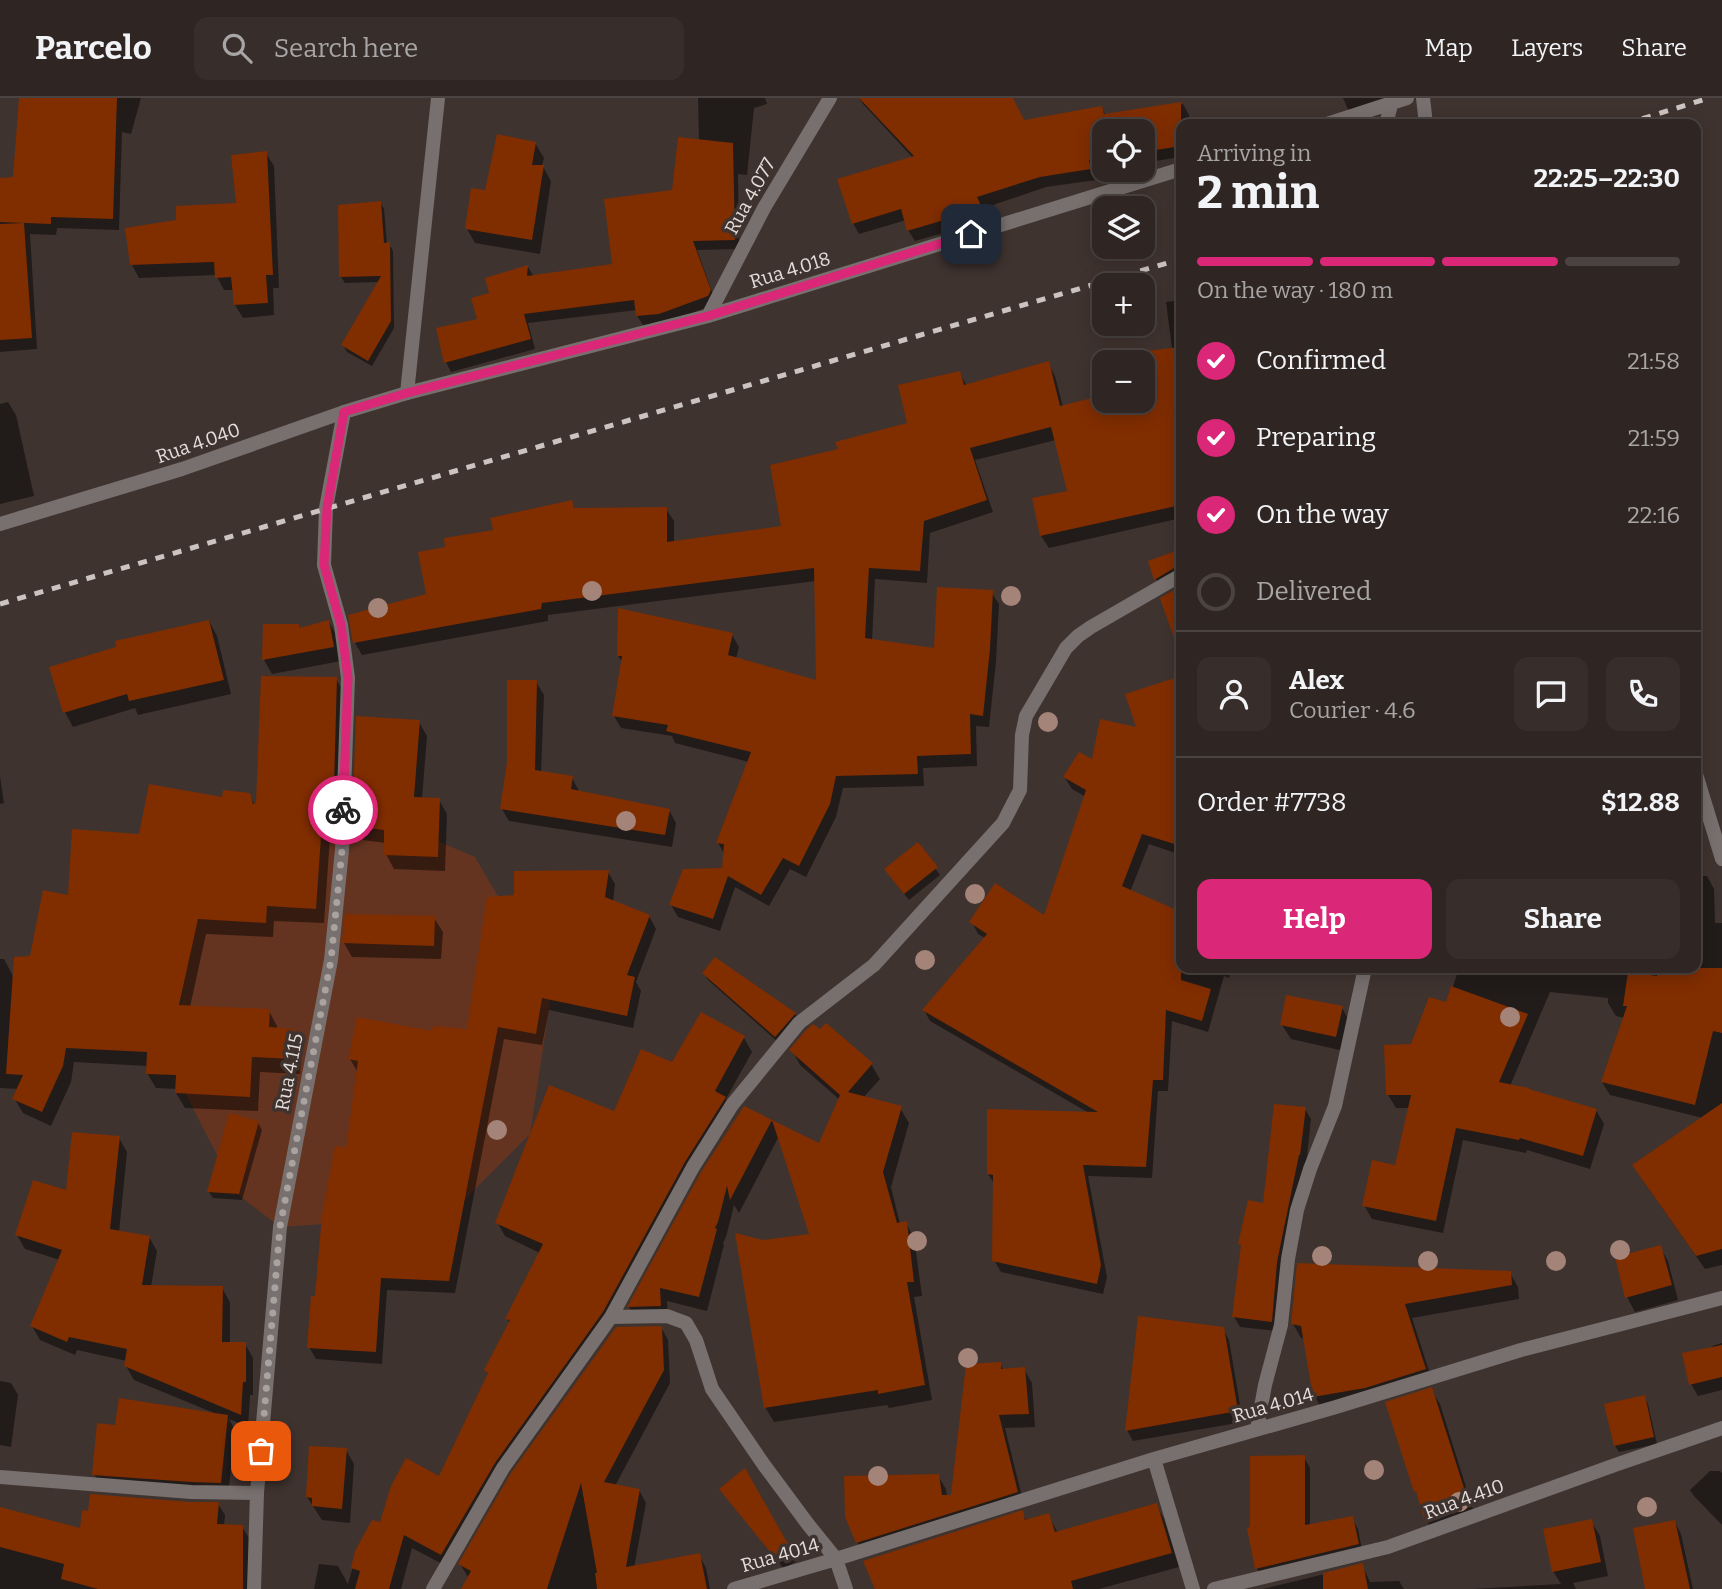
<!DOCTYPE html>
<meta charset="utf-8">
<style>
:root{--surface:#2f2623;--page:#372e2b;--text:#f1f3f6;--muted:#a7a5a6;--line:#4a4341;--accent:#db2777}
body{margin:0;font-family:Bitter,serif;background:var(--page);color:var(--text);height:100vh;display:flex;flex-direction:column;font-size:26px;white-space:nowrap}
*{box-sizing:border-box;margin:0}
p{font-size:23px;color:var(--muted)}
.icon{flex:none;width:38px;height:38px;fill:none;stroke:currentColor;stroke-width:2;stroke-linecap:round;stroke-linejoin:round}
.map{position:relative;flex:1;overflow:hidden}
.details{position:absolute;left:1176px;top:21px;width:525px;height:854px;display:flex;flex-direction:column;background:var(--surface);border-radius:14px;box-shadow:0 4px 18px #0003,0 0 0 2px var(--line)}
.details>*{flex:none}
.buttons{position:absolute;left:1092px;top:21px;display:grid;gap:14px}
.buttons a{display:grid;place-items:center;width:63px;height:63px;border-radius:14px;background:var(--surface);box-shadow:0 4px 18px #0003,0 0 0 2px var(--line);font-size:35px}
.pin{position:absolute;display:grid;place-items:center;width:60px;height:60px;color:#fff;margin:-30px;border-radius:14px;box-shadow:0 4px 10px #0006}
.courier{position:absolute;display:grid;place-items:center;width:70px;height:70px;margin:-35px;border:5px solid #db2777;border-radius:50%;background:#fff;color:#222;box-shadow:0 2px 9px #0007}
.headline em{font-style:normal;font-weight:700}
.headline div{display:flex;flex-direction:column-reverse}
.headline{display:flex;align-items:center;justify-content:space-between;height:119px;padding:0 21px}
h1{font-size:46px;font-weight:700;line-height:52px}
.bar{display:grid;grid-template-columns:repeat(4,1fr);gap:10px 7px;align-content:center;height:84px;padding:0 21px}
.bar i{height:9px;border-radius:5px;background:var(--line)}
.bar .current{background:var(--accent)}
.bar p{grid-column:span 4}
.line{display:flex;align-items:center;gap:18px;padding:0 21px;border-top:2px solid var(--line)}
.line div{flex:1}
.round{display:grid;place-items:center;flex:none;width:74px;height:74px;border-radius:14px;background:var(--page)}
ol{padding:0 21px;list-style:none}
li{display:flex;align-items:center;gap:21px;height:77px}
li p{margin-inline-start:auto}
li .icon{padding:7px;border-radius:50%;background:var(--accent);color:#fff;stroke-width:4}
li:last-child{color:var(--muted)}
li i{width:38px;height:38px;border:4px solid var(--line);border-radius:50%}
.cta{display:flex;gap:14px;margin-top:auto;padding:14px 21px}
.cta a{flex:1;height:80px;border-radius:14px;background:var(--accent);color:#fff;font-size:28px;font-weight:700;line-height:80px;text-align:center}
.cta a+a{background:var(--page);color:var(--text)}
header{display:flex;align-items:center;gap:42px;box-sizing:border-box;height:98px;padding:0 35px;background:var(--surface);border-bottom:2px solid var(--line)}
header strong{font-size:33px}
nav{display:flex;gap:38px;margin-inline-start:auto;font-size:24px}
.search{width:490px;height:63px;background:var(--page);display:flex;align-items:center;gap:18px;box-sizing:border-box;padding:0 24px;border-radius:14px;color:var(--muted);font-size:26px}
.map>svg:first-child{display:block}
.green{fill:#653420}
.shadow{fill:#0007}
.building{fill:#802d00}
.lines{fill:none;stroke-linecap:round;stroke-linejoin:round}
.minor{stroke:#77706e;stroke-width:14}
.tertiary{stroke:#77706e;stroke-width:14}
.rail{stroke:#cbc4c1;stroke-width:5;stroke-dasharray:9 9;stroke-linecap:butt}
.tree{fill:#a48478}
.done{stroke:#aaa29e;stroke-width:7;stroke-dasharray:0 12.6}
.route{stroke:#db2777;stroke-width:9}
.labels{text-anchor:middle;dominant-baseline:central;stroke-width:7;stroke-linejoin:round;paint-order:stroke}
.street-label{font-size:19px;fill:#e4ddda;stroke:#3f332f}
</style>
<header>
<strong>Parcelo</strong>
<div class="search"><svg class="icon" aria-label="search" viewBox="0 0 24 24"><circle cx="10" cy="10" r="6"/><path d="M15 15l6 6"/></svg>Search here</div>
<nav><a>Map</a><a>Layers</a><a>Share</a></nav>
</header>
<div class="map">
<svg width="1722" height="1491" viewBox="0 0 1722 1491">
<rect width="100%" height="100%" fill="#3f332f"/>
<path class="green" d="M324 695 475 759 552 891 530 1036 448 1118 280 1129 237 1096 176 977 181 901 196 819Z"/>
<path class="shadow" d="M21 0H141L131 36 122 34 119 132 57 130 56 137 30 136 37 251 0 254V81H15Z
M698 0H765L767 6 754 10 747 77 738 76 739 151 697 152 715 202 713 207 665 225 643 227 637 218V212L528 225 535 251 451 274 446 264 479 223 491 196 528 169 534 179 614 168 674 94 699 43Z
M859 0H1011L1024 24 1102 10 1106 18 1183 6 1189 17 1191 26H1181V59L1143 65V33H1104V71L1094 72 1096 82 1046 89 981 111 991 131 964 141 957 131 915 143 908 132 906 122 859 136 853 125 913 60 863 6Z
M1343 0H1396L1350 16Z
M535 45 544 60 542 67 551 83 540 156 475 145 467 131 487 94Z
M266 55 274 68 279 190H273L274 217 243 220 235 207 234 192H224L216 177 139 180 132 167 238 107Z
M380 104 384 111 387 146H389L393 153 394 230 372 268 347 254 343 247 379 184 345 185 341 179Z
M1181 202V420L1049 450 1041 438 1034 401 1069 394 1056 342 975 362 993 414 930 435 927 485 875 481 872 543 936 552 991 494 999 506 996 564 989 629 976 628 977 668 923 670 924 688 843 690 836 719 806 779 790 771 769 808 735 789 720 833 678 819 671 807 724 772 725 757 718 745 749 664 675 645 672 638 621 630 614 618 623 565 618 558 732 537 739 549 736 561 818 585 816 483 548 517V523L362 557 355 545 428 497 447 450 571 404 576 412 666 411 674 423V445L783 429 840 353 909 327 959 275 967 288 1048 265 1055 278 1063 309 1104 299V303H1143V290H1144L1143 264H1140L1139 256 1173 258 1166 204Z
M8 304 16 317 34 398 0 406V306Z
M1181 453V484L1163 494 1156 481 1150 464Z
M1181 490V555L1162 501Z
M209 523 217 538 231 596 138 617 135 610 73 629 65 614Z
M329 524 337 538 341 563 272 576 264 562 298 528 300 531Z
M336 581 345 596 341 740 330 739 324 825 274 823 273 839 206 836 190 909 269 913 277 928V932H293L302 947 300 976 260 974 258 1013 185 1010 176 995 177 991 156 990 147 975 148 968 74 964 71 984 51 1028 23 1015 14 1000 19 991 0 990V861H4L12 876 21 917 69 799 141 738 224 701 249 697 255 707Z
M1179 581 1181 584V757L1149 746 1130 794 1181 816V870H1232L1229 880 1224 878 1208 934 1172 923 1168 993H1158L1152 1080 1088 1078 1107 1179 1103 1196 1001 1174 994 1162 995 1087 988 1076 1089 1015 930 923 924 912 985 840 978 836 972 824 1045 820 1086 699 1072 691 1065 680 1093 664 1138 631Z
M536 584 544 597 541 675 572 680 579 693 669 712 676 725 672 749 509 723 502 711Z
M419 624 427 638 422 701 439 702 447 716 445 773 394 771 386 756V745L363 742 354 728Z
M0 678 4 705 0 706Z
M918 747 940 777 909 802 890 778Z
M608 774 615 786 613 804 649 818 656 831 636 884 641 893 633 930 549 912 542 947 504 941 455 1195 387 1192 382 1266 316 1261 309 1249 316 1200 347 1052 357 973 350 961 434 935 469 933 516 799Z
M1696 778H1707L1714 791 1715 825H1722V1167L1705 1171 1642 1081 1703 1020 1610 997 1602 984 1625 920 1616 918 1608 905V900L1550 894 1510 988 1596 1012 1604 1026 1590 1071 1527 1052 1526 1055 1463 1042 1443 1135 1372 1121 1364 1107 1396 1069 1409 1010H1396L1388 997 1412 948 1447 907 1459 870H1696Z
M434 820 443 834 441 861 352 859 344 845Z
M715 861 795 916 799 923 779 945 708 882 704 875Z
M1342 910 1350 924 1344 953 1291 941 1282 927Z
M701 916 744 940 752 954 726 1001 733 1014 502 1379 450 1470 412 1450 401 1491H314L319 1466 338 1468 348 1486 357 1454 382 1426 439 1380 489 1278 486 1272 510 1226 507 1220 540 1155 505 1138 497 1124 615 1015 673 966Z
M792 952 871 966 880 981 863 1000 900 1010 909 1025 891 1089 900 1126 906 1125 914 1140 922 1198 914 1199 932 1302 889 1310 887 1307 774 1324 765 1309 763 1144 812 1138 779 1038 739 1115 734 1107 726 1139 723 1145 724 1147 707 1213 667 1203 668 1223H638L629 1209 703 1075 745 1010 820 1047 840 1002 800 967Z
M1305 1011 1311 1021 1306 1067H1304L1282 1175 1277 1233 1240 1229 1234 1219 1243 1151 1240 1146 1265 1107Z
M258 1025 262 1032 242 1102 213 1100 209 1094Z
M119 1040 127 1054 119 1135 149 1139 157 1153 151 1189 222 1190 230 1204V1246H245L253 1260V1297H250L248 1329 229 1321 235 1332 228 1398 102 1390 94 1376 117 1329 214 1315 134 1282 126 1268 127 1263 77 1252 75 1257 40 1242 32 1228 60 1162 25 1151 17 1137 68 1095Z
M1660 1149 1668 1163 1678 1202 1635 1214 1627 1199Z
M1510 1175 1518 1189 1519 1201 1412 1220 1433 1285 1323 1313 1315 1299 1305 1241 1301 1240 1293 1226Z
M661 1229 668 1242 670 1285 615 1388 639 1392 646 1405 634 1470 699 1457 706 1470 710 1491H463L468 1479 460 1466Z
M1223 1231 1229 1242 1243 1324 1133 1343 1127 1332Z
M1722 1245V1292L1698 1298 1691 1286 1714 1250 1712 1248Z
M1000 1266 1004 1273 1024 1271 1032 1285 1035 1329 1005 1330 1024 1407 865 1457 857 1444 938 1378 946 1391 947 1399H952Z
M0 1283 11 1285 18 1297 11 1349 0 1347Z
M1431 1292 1440 1306 1477 1424 1435 1438 1427 1423 1388 1305Z
M1644 1299 1648 1306 1657 1346 1619 1354 1615 1348Z
M346 1352 354 1366 350 1425 322 1422 307 1399Z
M1304 1359 1310 1370V1428L1352 1420 1358 1431 1363 1457 1263 1481 1257 1471Z
M745 1373 796 1463 784 1471 726 1398Z
M1710 1373H1720L1722 1375V1427L1694 1398 1690 1392Z
M190 1405 218 1406 225 1417 224 1428 242 1429 249 1440V1491H0V1411L81 1432Z
M1156 1407 1164 1421 1179 1469 1099 1491H877L1022 1414 1027 1424 1048 1417 1058 1435Z
M1591 1423 1600 1438 1608 1478 1573 1485 1576 1491H1472L1561 1486 1553 1473Z
M1675 1424 1681 1436 1693 1491H1647Z
M1362 1467 1370 1484 1399 1483 1404 1491H1263Z"/>
<path class="building" d="M19 0H117L113 121 51 119V126L0 124V80L13 79Z
M859 0H1013L1024 22 1102 8 1104 16 1181 4V48L1143 54V33H1104V59L1089 62 1091 71 1040 79 977 99 987 120 978 124 957 131 951 120 907 133 901 111 852 126 837 81 914 58Z
M497 36 536 44 532 67H544L532 142 465 131 471 90 485 92Z
M678 39 733 45 735 142 693 143 711 192 708 198 659 216 636 218 634 202 524 216 531 241 444 265 436 230 477 221 471 200 489 195 485 180 528 167 527 178 612 166 604 101 672 92Z
M267 53 273 177H266L268 205 234 207 231 179 215 180 214 164 130 167 125 130 176 122V108L236 105 231 57Z
M381 103 384 145 390 144 391 223 368 263 341 247 381 178 339 179 338 107Z
M24 125 32 240 0 242V126Z
M1181 249V407L1040 438 1032 400 1067 393 1051 329 970 350 987 402 924 423 920 473 869 470 865 540 934 550 937 489 993 492 990 551 983 618 970 616 971 656 917 658 918 676 836 678 830 706 799 768 783 760 761 797 728 778 713 821 669 807 683 771 722 770 724 746 716 745 751 654 666 633 668 627 612 618 622 558H617L618 510 733 535 728 557 816 582 814 470 542 505 541 511 353 545 348 517 426 496 418 454 445 449 444 440 493 432 490 420 572 402 574 410 667 409V444L781 428 770 367 838 351 835 344 907 325 898 287 960 273 964 287 1049 263 1060 308 1104 297V303H1143V264H1139L1137 254Z
M1181 451V467L1176 469 1154 482 1148 463Z
M1181 488V545L1176 546 1160 500Z
M209 522 224 582 129 603 127 596 63 615 49 569 116 549 115 543Z
M329 522 334 549 262 562 263 526H299V530Z
M261 578 337 579 333 726 322 724 316 811 267 808 266 825 198 821 179 907 270 911 269 929 294 931 293 961 252 959 250 999 175 995 176 977 146 976 147 954 66 950 63 968 42 1014 12 1001 23 977 6 976 14 859 30 858 43 792 68 797 72 731 139 736 149 686 222 699 223 692 250 695 253 706 256 705Z
M1181 578V630L1178 657H1181V748L1142 736 1122 788 1181 814V882L1211 891 1202 923 1166 912 1163 982H1153L1146 1069 1083 1067 1101 1167 1097 1186 992 1163 993 1077 987 1076V1011L1098 1014 922 912 987 836 969 824 995 785 1044 817 1086 692 1063 679 1079 654 1092 661 1100 621 1136 629 1125 596Z
M507 582H537L535 672 573 678 571 691 670 711 665 737 500 711 507 664Z
M356 618 420 622 414 699 440 700 438 759 384 757V732L352 728Z
M918 744 938 769 904 796 884 771Z
M609 772 605 799 650 817 627 877 635 879 627 918 542 900 536 936 498 929 449 1183 381 1180 376 1254 307 1250 311 1198H315L322 1117 335 1048 346 1050 358 963 348 961 357 919 432 933 433 928 467 931 487 799 514 797V773Z
M345 816 435 818 434 848 342 845Z
M715 859 796 915 775 939 702 875Z
M1657 870H1722V935L1713 933 1695 1007 1601 984 1627 908H1623L1628 874 1657 878Z
M1451 888 1528 916 1499 984 1529 990V991L1597 1011 1583 1058 1520 1040 1519 1042 1456 1030 1436 1123 1362 1108 1372 1062 1395 1067 1411 997H1386L1384 947 1411 946 1429 899 1446 904Z
M1286 897 1343 908 1336 939 1280 927Z
M701 914 745 938 715 993 726 999 685 1064 603 1214 495 1365 441 1457 404 1437 389 1491H355L360 1473 351 1470 355 1453 372 1422 380 1424 391 1388 406 1360 439 1378 488 1275 484 1272 510 1222 505 1221 543 1146 495 1125 549 987 614 1013 641 951 672 964Z
M826 925 873 965 848 994 902 1008 883 1074 897 1125 907 1123 914 1184H907L925 1287 878 1296V1292L764 1310 735 1135 763 1142 809 1136 772 1022 730 1102 727 1088 718 1124 715 1130 717 1131 699 1199 660 1190 661 1208 627 1209 701 1074 744 1008 819 1045 840 997 789 952 806 932 813 926 820 931Z
M1722 1005V1151L1696 1158 1632 1067Z
M1274 1006 1306 1009 1300 1057H1299L1277 1164 1272 1224 1232 1219 1241 1147 1238 1146 1248 1102 1263 1105Z
M229 1015 259 1023 239 1096 207 1094Z
M72 1034 120 1038 110 1131 150 1138 142 1187 223 1188 222 1244H246V1284H243L241 1317 124 1268 127 1251 69 1239 67 1244 30 1228 62 1152 15 1137 33 1082 66 1092Z
M1661 1147 1672 1187 1625 1200 1615 1159Z
M1297 1165 1511 1173 1512 1187 1405 1206 1426 1271 1365 1290 1313 1299 1301 1228 1291 1226Z
M1138 1218 1224 1229 1238 1313 1125 1333Z
M662 1228 664 1272 604 1384 640 1391 626 1469 700 1455 707 1491H597L595 1475H597L581 1385 547 1491H461L471 1473 458 1466 511 1375 616 1229Z
M1722 1247V1279L1689 1287 1682 1255Z
M1001 1264V1271L1025 1269 1029 1316 999 1317 1018 1394 856 1445 845 1419 844 1378 939 1376 942 1397H951L966 1266Z
M1432 1289 1470 1409 1425 1424 1416 1393 1414 1394 1385 1304Z
M1645 1297 1654 1339 1614 1348 1604 1306Z
M119 1300 228 1317 221 1385 191 1384 92 1377 97 1325 115 1327Z
M309 1348 347 1350 342 1411 312 1408V1400L306 1399Z
M1305 1357V1427L1353 1418 1359 1446 1255 1471 1247 1430 1250 1429V1358Z
M745 1370 793 1455 779 1465 719 1391Z
M90 1396 190 1404H219L217 1426 243 1427V1491H98L61 1481 64 1466 0 1449V1409L80 1430 82 1412 88 1413Z
M1157 1405 1172 1455 1071 1483 1073 1491H875L863 1463 1023 1412 1025 1422 1049 1415 1055 1434Z
M1592 1421 1601 1464 1552 1474 1543 1431Z
M1675 1422 1690 1491H1645L1633 1430Z
M1363 1465 1368 1491H1323V1475Z"/>
<g class="lines">
<path class="minor" d="M1423 0 1426 26
M1327 26 1407 0
M1386 26 1391 7
M708 218 764 110 830 0
M407 295 708 218 1181 71
M1696 676 1722 761
M611 1219 667 1218 686 1225 696 1242 712 1291 764 1367 807 1425 836 1461 846 1491
M1257 1331 1265 1287 1281 1227 1288 1161 1297 1112 1310 1071 1335 1008 1365 870
M1154 1361 1193 1491
M0 1379 191 1394 257 1395
M254 1491 257 1395 280 1129 331 862 342 752 348 580 341 527 324 467 326 410 344 314
M433 1491 503 1370 611 1219 693 1069 732 1007 799 925 874 867 1003 725 1020 692 1022 637 1026 618 1066 550 1078 538 1091 529 1181 477
M734 1491 836 1461 1154 1361 1336 1309 1521 1252 1722 1200
M1214 1491 1388 1449 1615 1367 1722 1330"/>
<path class="tertiary" d="M0 426 182 371 344 314 407 295 438 0"/>
<path class="rail" d="M1625 26 1709 0
M0 506 1181 161"/>
</g>
<g class="tree">
<circle cx="592" cy="493" r="10"/>
<circle cx="1011" cy="498" r="10"/>
<circle cx="378" cy="510" r="10"/>
<circle cx="1048" cy="624" r="10"/>
<circle cx="626" cy="723" r="10"/>
<circle cx="975" cy="796" r="10"/>
<circle cx="925" cy="862" r="10"/>
<circle cx="1510" cy="919" r="10"/>
<circle cx="497" cy="1032" r="10"/>
<circle cx="917" cy="1143" r="10"/>
<circle cx="1620" cy="1152" r="10"/>
<circle cx="1322" cy="1158" r="10"/>
<circle cx="1428" cy="1163" r="10"/>
<circle cx="1556" cy="1163" r="10"/>
<circle cx="968" cy="1260" r="10"/>
<circle cx="1374" cy="1372" r="10"/>
<circle cx="878" cy="1378" r="10"/>
<circle cx="1459" cy="1404" r="10"/>
<circle cx="1647" cy="1409" r="10"/>
</g>
<g class="lines">
<path class="done" d="M261 1353 280 1129 331 862 342 752 343 712"/>
<path class="route" d="M343 712 348 580 341 527 324 467 327 410 344 314 407 295 708 218 971 136"/>
</g>
<g class="labels">
<g class="street-label">
<text transform="translate(750 98) rotate(-61)">Rua 4.077</text>
<text transform="translate(790 172) rotate(-17)">Rua 4.018</text>
<text transform="translate(198 345) rotate(-19)">Rua 4.040</text>
<text transform="translate(289 974) rotate(-79)">Rua 4.115</text>
<text transform="translate(1273 1307) rotate(-16)">Rua 4.014</text>
<text transform="translate(1464 1401) rotate(-20)">Rua 4.410</text>
<text transform="translate(780 1457) rotate(-16)">Rua 4014</text>
</g>
</g>
</svg>
<div class="buttons">
<a><svg class="icon" aria-label="locate" viewBox="0 0 24 24"><circle cx="12" cy="12" r="6"/><path d="M12 2v4M12 18v4M2 12h4M18 12h4"/></svg></a>
<a><svg class="icon" aria-label="layers" viewBox="0 0 24 24"><path d="M12 4l9 5-9 5-9-5zM3 14l9 5 9-5"/></svg></a>
<a>+</a>
<a>−</a>
</div>
<div class="pin" style="left:261px;top:1353px;background:#ea580c"><svg class="icon" aria-label="bag" viewBox="0 0 24 24"><path d="M5 8h14l-1 12H6zM9 8a3 3 0 0 1 6 0"/></svg></div>
<div class="pin" style="left:971px;top:136px;background:#1f2937"><svg class="icon" aria-label="home" viewBox="0 0 24 24"><path d="M3 11l9-7 9 7M6 9v11h12V9"/></svg></div>
<div class="courier" style="left:343px;top:712px"><svg class="icon" aria-label="bike" viewBox="0 0 24 24"><circle cx="6" cy="16" r="4"/><circle cx="18" cy="16" r="4"/><path d="M6 16l4-8h5l3 8M10 8l3 8H6M13 5h3"/></svg></div>
<section class="details">
<div class="headline"><div><h1>2 min</h1><p>Arriving in</p></div><em>22:25–22:30</em></div>
<div class="bar"><i class="current"></i><i class="current"></i><i class="current"></i><i></i><p>On the way · 180 m</p></div>
<ol>
<li><svg class="icon" aria-label="check" viewBox="0 0 24 24"><path d="M5 12l5 5 9-10"/></svg>Confirmed<p>21:58</p></li>
<li><svg class="icon" aria-label="check" viewBox="0 0 24 24"><path d="M5 12l5 5 9-10"/></svg>Preparing<p>21:59</p></li>
<li><svg class="icon" aria-label="check" viewBox="0 0 24 24"><path d="M5 12l5 5 9-10"/></svg>On the way<p>22:16</p></li>
<li><i></i>Delivered</li>
</ol>
<div class="line" style="height:126px"><a class="round"><svg class="icon" aria-label="person" viewBox="0 0 24 24"><circle cx="12" cy="8" r="4"/><path d="M4 21q1-7 8-7t8 7"/></svg></a><div><b>Alex</b><p>Courier · 4.6</p></div><a class="round"><svg class="icon" aria-label="chat" viewBox="0 0 24 24"><path d="M4 5h16v11H9l-5 4z"/></svg></a><a class="round"><svg class="icon" aria-label="phone" viewBox="0 0 24 24"><path d="M5 4h4l2 5-3 2q2 4 5 5l2-3 5 2v4C11 20 4 13 5 4z"/></svg></a></div>
<div class="line" style="height:91px"><div>Order #7738</div><b>$12.88</b></div>
<div class="cta"><a>Help</a><a>Share</a></div>
</section>
</div>
